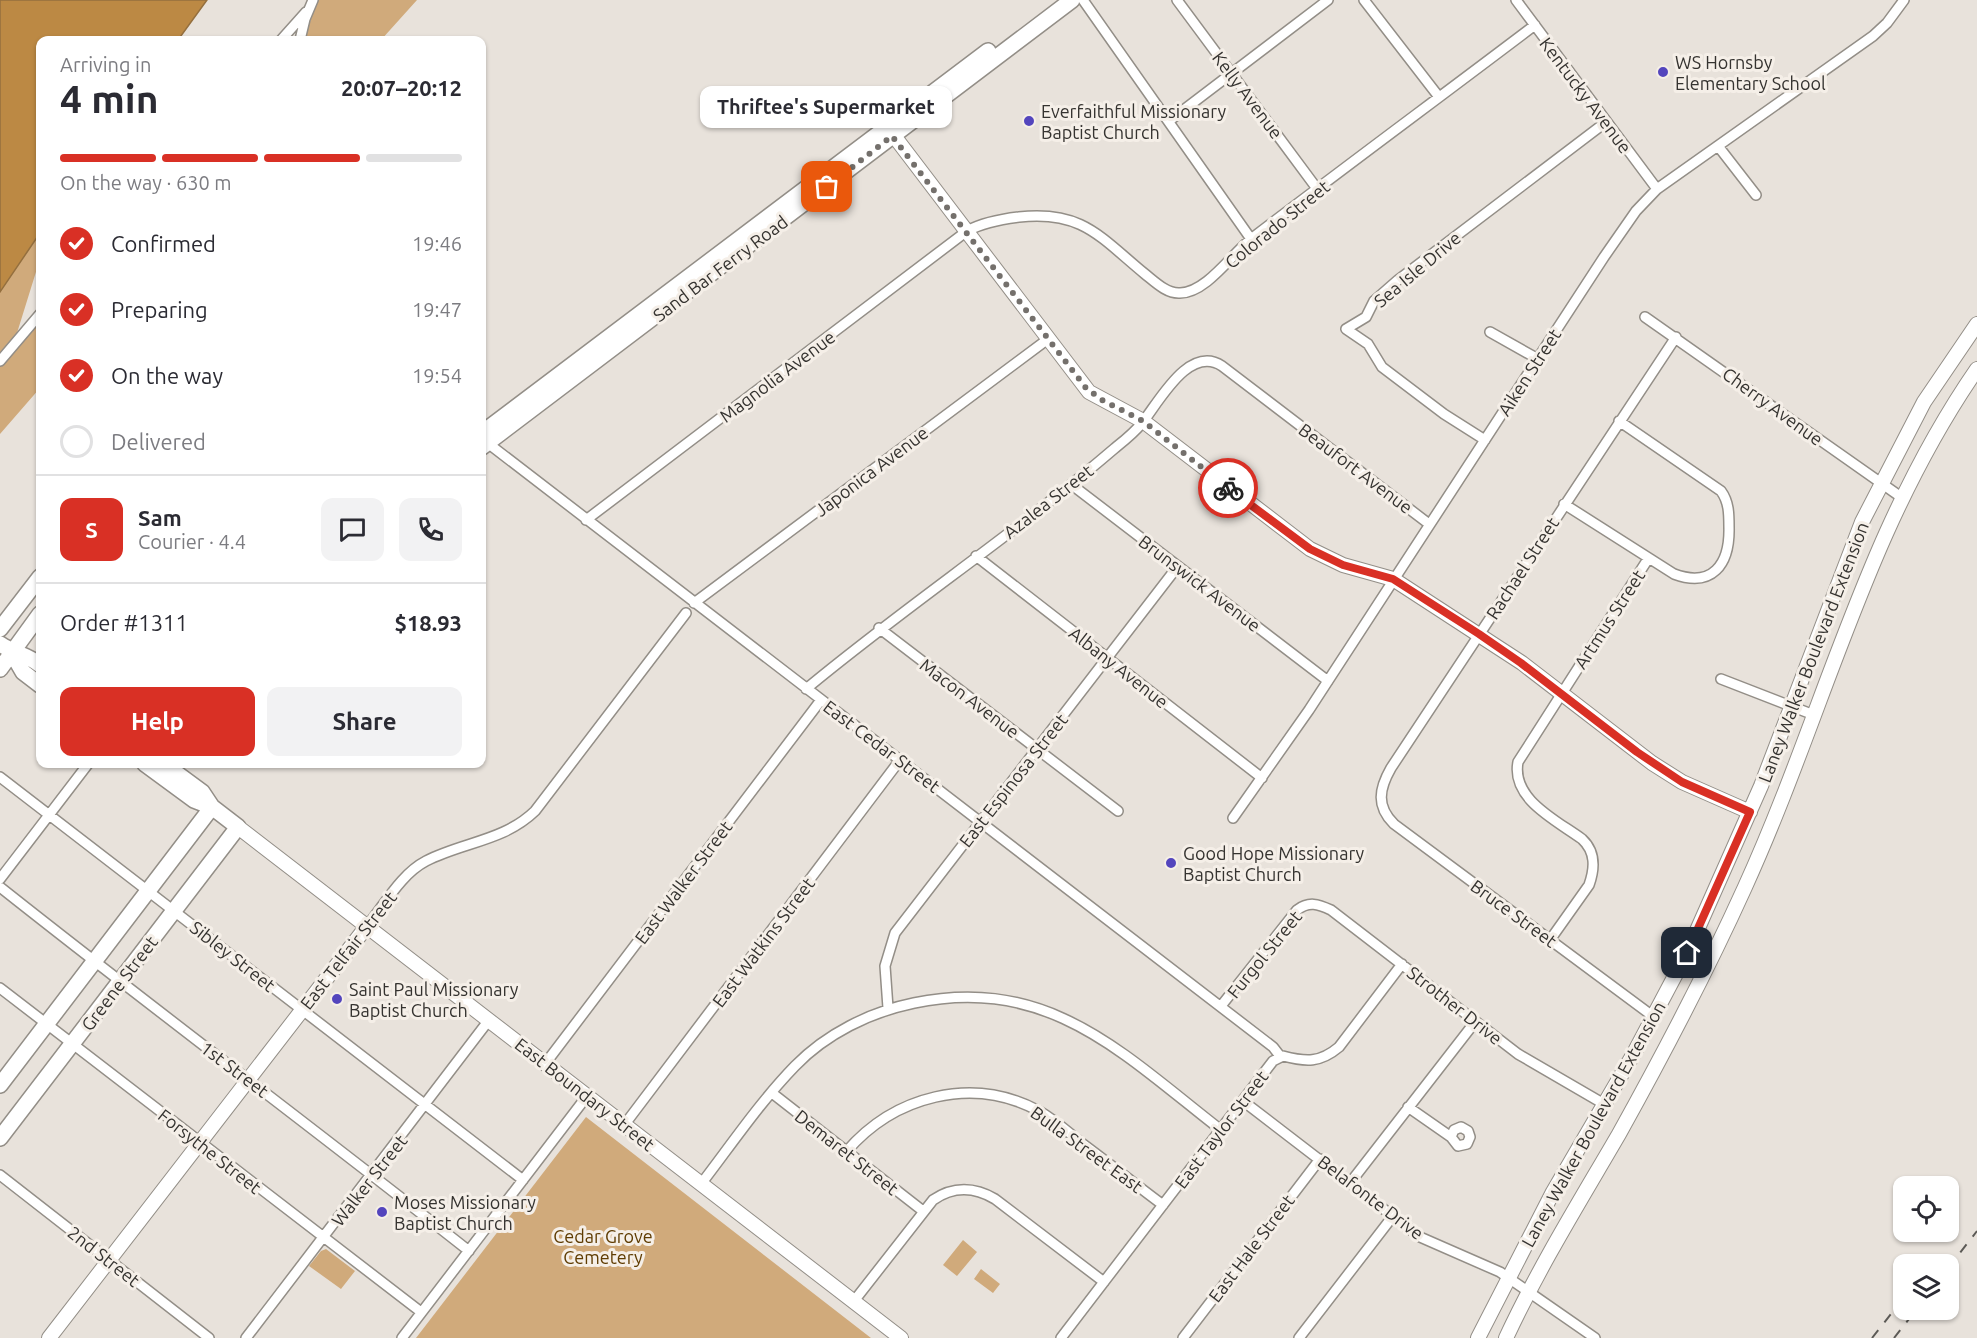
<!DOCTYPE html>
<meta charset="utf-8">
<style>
:root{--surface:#fff;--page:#f2f2f3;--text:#2b2b33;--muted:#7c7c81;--line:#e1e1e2;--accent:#d93025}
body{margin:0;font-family:Ubuntu,sans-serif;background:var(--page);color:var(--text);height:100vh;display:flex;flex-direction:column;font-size:22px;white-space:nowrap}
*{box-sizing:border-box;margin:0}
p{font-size:20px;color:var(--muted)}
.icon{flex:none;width:33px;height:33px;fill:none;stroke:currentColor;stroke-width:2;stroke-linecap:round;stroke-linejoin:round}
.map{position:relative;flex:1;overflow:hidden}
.side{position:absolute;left:36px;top:36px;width:450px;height:732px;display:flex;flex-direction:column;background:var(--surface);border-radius:12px;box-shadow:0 2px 4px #0004}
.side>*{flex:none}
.tools{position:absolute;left:1893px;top:1176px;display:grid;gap:12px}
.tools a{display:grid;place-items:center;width:66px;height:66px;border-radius:12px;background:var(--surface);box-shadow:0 2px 4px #0004;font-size:30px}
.pin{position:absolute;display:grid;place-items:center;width:51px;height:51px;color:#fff;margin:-26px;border-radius:12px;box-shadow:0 3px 9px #0006}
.courier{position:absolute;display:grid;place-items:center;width:60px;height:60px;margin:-30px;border:4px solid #d93025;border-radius:50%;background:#fff;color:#222;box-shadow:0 2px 8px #0007}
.bubble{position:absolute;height:42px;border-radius:12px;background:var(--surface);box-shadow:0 2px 4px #0004;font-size:20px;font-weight:600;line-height:42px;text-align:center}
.head em{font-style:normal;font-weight:600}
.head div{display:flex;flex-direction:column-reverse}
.head{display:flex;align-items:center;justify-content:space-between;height:102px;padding:0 24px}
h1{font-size:39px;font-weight:600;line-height:45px}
.bar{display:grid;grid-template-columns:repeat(4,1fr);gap:9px 6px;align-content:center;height:72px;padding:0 24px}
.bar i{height:8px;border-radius:4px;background:var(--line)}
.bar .on{background:var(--accent)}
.bar p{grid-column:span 4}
.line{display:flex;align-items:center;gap:15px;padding:0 24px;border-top:2px solid var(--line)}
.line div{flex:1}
.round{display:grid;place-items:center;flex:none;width:63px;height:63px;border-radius:12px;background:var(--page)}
ol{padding:0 24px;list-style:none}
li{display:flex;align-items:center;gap:18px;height:66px}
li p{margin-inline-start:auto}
li .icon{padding:6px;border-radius:50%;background:var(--accent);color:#fff;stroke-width:4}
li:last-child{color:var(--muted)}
li i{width:33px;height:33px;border:3px solid var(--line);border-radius:50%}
.primary-button{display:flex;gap:12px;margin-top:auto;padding:12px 24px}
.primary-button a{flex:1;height:69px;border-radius:12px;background:var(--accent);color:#fff;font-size:24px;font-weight:600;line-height:69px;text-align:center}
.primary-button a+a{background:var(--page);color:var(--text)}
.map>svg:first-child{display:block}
.green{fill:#d0aa7b}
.water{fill:#bc8944;stroke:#946f3e;stroke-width:1.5}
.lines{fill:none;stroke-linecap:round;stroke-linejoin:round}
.street-casing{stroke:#938e87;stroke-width:12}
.secondary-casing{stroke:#938e87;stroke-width:16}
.primary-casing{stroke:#938e87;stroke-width:18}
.street{stroke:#fff;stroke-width:9}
.secondary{stroke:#fff;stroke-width:14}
.primary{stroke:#fff;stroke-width:15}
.rail{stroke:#5c5a56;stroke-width:2;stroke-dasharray:10 10;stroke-linecap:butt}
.done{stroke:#74706c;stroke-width:6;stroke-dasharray:0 10.8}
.route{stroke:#d93025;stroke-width:8}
.poi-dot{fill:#5345bd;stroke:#f5efe8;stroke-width:2}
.labels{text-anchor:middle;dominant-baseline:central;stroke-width:6;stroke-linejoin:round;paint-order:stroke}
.poi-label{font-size:18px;fill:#353330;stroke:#f5efe8;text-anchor:start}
.street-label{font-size:18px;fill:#353330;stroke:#f5efe8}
.park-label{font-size:18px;fill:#5f3c02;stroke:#f5efe8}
</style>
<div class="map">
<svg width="1977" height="1338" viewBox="0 0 1977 1338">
<rect width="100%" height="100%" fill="#e8e2db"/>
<path class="green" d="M318 0H417L381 40H309L304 38Z
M0 193 40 228V259L17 333 24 340 40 321V388L0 434Z
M586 1117 871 1338H416Z
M963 1240 977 1252 957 1276 943 1265Z
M326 1249 355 1271 341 1289 309 1266 321 1251Z
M981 1269 1000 1284 993 1293 974 1279Z"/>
<path class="water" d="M0 0H207L178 40H40V233L0 292Z"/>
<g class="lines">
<defs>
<path id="street" d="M1083 0 1251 239
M1177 0 1318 190
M1364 0 1439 97
M1516 0 1657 189
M281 40 306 12
M300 40 305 19 313 0
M1169 121 1328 0
M1718 146 1756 195
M1645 317 1901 497
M1490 332 1538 359
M0 361 40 314
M1485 440 1444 414 1382 367 1368 344 1346 329 1366 317 1374 301 1398 280 1606 122
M485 441 1273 1047 1280 1056
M1072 485 1328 681
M1564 504 1674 574C1712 588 1730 565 1729 527 1729 514 1729 502 1721 491L1619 421
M586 520 967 231C982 223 1002 219 1019 217 1082 210 1100 237 1145 274 1155 282 1167 294 1180 293 1206 293 1232 254 1251 239 1345 167 1440 97 1535 25
M976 556 1262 778
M694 603 1048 339
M879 628 1118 811
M1721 679 1814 715
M806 689C907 605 1016 533 1115 448 1125 440 1134 433 1142 423 1159 402 1189 344 1222 366L1429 524
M0 777 523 1180
M1233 818 1309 710 1604 257 1636 211 1657 189 1873 36 1887 23 1904 0
M0 879 88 764
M0 887C155 1010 313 1128 469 1251
M367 926C385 904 401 874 426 861 463 842 504 841 535 811L686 613
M1550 940 1589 885C1595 868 1596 852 1582 839 1556 820 1511 799 1518 762L1648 559
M0 988 421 1312
M1221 1006 1297 910C1309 901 1318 904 1331 910L1518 1054 1604 1104
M888 1008 885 966 895 933 1178 566
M1654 1017 1394 824C1376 806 1379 789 1391 768L1676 337
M545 1064 821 700
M772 1093 923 1211
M1243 1101 1420 1237 1500 1272 1595 1338
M1408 1107 1451 1137 1458 1146 1467 1144 1470 1137 1468 1131 1461 1127 1454 1130 1451 1137
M625 1124 900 760
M846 1152C894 1096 972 1075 1039 1111 1055 1120 1069 1133 1083 1144 1110 1164 1136 1185 1163 1205
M0 1175 209 1338
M1350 1183 1475 1022
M701 1184C731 1145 760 1102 795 1066 826 1034 870 1012 914 1003 1049 975 1123 1054 1221 1130
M854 1301 933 1200C953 1186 975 1187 995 1199L1104 1282
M246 1338 489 1020
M402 1338 587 1096
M1061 1338 1273 1061 1283 1056C1306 1062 1320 1063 1339 1047L1402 964
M1183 1338 1320 1159
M1299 1338 1393 1216"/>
<path id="secondary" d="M888 128 1089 392 1143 421 1310 549 1343 565 1393 579 1522 663 1652 763 1682 782 1750 812
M238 827 901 1338
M49 1338 367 926
M1478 1338 1553 1192 1633 1055 1687 953 1761 786 1862 522 1924 402 1977 324
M1506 1338C1539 1267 1580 1201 1619 1134 1664 1053 1707 971 1745 887 1825 711 1865 531 1977 369"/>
<path id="primary" d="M482 433 988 51
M482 447 1072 0
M0 629 40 577
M0 644C13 653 28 655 40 665
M12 653 23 672 40 685
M0 669 40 614
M145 764 194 800 212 807
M0 1085 212 807
M0 1138 238 827 212 807 202 792 164 764"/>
</defs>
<use href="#street" class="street-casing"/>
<use href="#secondary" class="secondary-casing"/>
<use href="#primary" class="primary-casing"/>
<use href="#street" class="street"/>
<use href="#secondary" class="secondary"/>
<use href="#primary" class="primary"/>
<path class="rail" d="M1948 1268 1977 1231
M1872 1338 1895 1309
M1894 1338 1916 1310"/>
</g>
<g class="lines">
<path class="done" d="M827 187 892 136 1086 388 1102 400 1143 421 1228 488"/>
<path class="route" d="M1228 488 1310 549 1343 565 1393 579 1479 634 1521 663 1637 752 1682 782 1750 812 1687 953"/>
</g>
<g class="poi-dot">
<circle cx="1663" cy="72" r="6"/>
<circle cx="1029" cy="121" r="6"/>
<circle cx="1171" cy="863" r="6"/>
<circle cx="337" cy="999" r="6"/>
<circle cx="382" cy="1212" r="6"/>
</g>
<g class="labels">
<g class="poi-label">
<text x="1675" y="62">WS Hornsby<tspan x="1675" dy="21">Elementary School</tspan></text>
<text x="1041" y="111">Everfaithful Missionary<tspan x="1041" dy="21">Baptist Church</tspan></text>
<text x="1183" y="853">Good Hope Missionary<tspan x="1183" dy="21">Baptist Church</tspan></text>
<text x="349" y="989">Saint Paul Missionary<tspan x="349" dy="21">Baptist Church</tspan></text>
<text x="394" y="1202">Moses Missionary<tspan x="394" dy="21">Baptist Church</tspan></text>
</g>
<g class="street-label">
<text transform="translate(1248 95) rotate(53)">Kelly Avenue</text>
<text transform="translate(1586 95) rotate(53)">Kentucky Avenue</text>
<text transform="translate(1277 224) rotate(-39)">Colorado Street</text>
<text transform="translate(720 268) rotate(-37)">Sand Bar Ferry Road</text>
<text transform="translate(1417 269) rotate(-40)">Sea Isle Drive</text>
<text transform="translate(1529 372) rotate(-57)">Aiken Street</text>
<text transform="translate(777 376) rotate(-37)">Magnolia Avenue</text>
<text transform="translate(1773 406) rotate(36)">Cherry Avenue</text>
<text transform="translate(1356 468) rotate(37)">Beaufort Avenue</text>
<text transform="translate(871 471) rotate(-37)">Japonica Avenue</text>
<text transform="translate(1048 501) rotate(-38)">Azalea Street</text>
<text transform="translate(1522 568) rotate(-57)">Rachael Street</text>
<text transform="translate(1200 583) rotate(37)">Brunswick Avenue</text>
<text transform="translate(1609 619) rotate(-57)">Artmus Street</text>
<text transform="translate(1813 652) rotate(-69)">Laney Walker Boulevard Extension</text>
<text transform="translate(1119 667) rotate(38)">Albany Avenue</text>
<text transform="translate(970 698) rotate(37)">Macon Avenue</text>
<text transform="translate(882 746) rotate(37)">East Cedar Street</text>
<text transform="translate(1013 780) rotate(-52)">East Espinosa Street</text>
<text transform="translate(683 882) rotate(-53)">East Walker Street</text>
<text transform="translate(1514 913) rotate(36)">Bruce Street</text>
<text transform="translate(763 942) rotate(-53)">East Watkins Street</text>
<text transform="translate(348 950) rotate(-52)">East Telfair Street</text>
<text transform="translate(1264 954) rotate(-51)">Furgol Street</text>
<text transform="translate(233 956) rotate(38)">Sibley Street</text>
<text transform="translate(119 983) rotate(-53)">Greene Street</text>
<text transform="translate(1455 1005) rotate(38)">Strother Drive</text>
<text transform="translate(235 1069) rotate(37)">1st Street</text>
<text transform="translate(585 1094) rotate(38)">East Boundary Street</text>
<text transform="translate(1593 1124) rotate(-61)">Laney Walker Boulevard Extension</text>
<text transform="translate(1221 1129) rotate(-53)">East Taylor Street</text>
<text transform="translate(1087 1149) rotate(36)">Bulla Street East</text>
<text transform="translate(210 1151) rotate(38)">Forsythe Street</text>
<text transform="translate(847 1152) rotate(38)">Demaret Street</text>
<text transform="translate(369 1180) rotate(-52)">Walker Street</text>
<text transform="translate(1371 1197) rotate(37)">Belafonte Drive</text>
<text transform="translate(1251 1248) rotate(-53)">East Hale Street</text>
<text transform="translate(104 1256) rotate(38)">2nd Street</text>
</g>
<g class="park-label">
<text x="603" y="1236">Cedar Grove<tspan x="603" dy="21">Cemetery</tspan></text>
</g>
</g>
</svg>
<div class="tools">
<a><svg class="icon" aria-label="locate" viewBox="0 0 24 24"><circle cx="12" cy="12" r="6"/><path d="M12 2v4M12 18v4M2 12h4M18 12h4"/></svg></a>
<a><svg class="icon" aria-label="layers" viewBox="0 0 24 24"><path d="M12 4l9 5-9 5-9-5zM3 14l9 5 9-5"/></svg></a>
</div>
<div class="pin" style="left:827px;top:187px;background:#ea580c"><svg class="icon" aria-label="bag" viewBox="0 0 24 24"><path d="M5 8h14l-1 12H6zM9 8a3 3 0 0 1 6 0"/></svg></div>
<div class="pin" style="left:1687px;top:953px;background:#1f2937"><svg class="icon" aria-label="home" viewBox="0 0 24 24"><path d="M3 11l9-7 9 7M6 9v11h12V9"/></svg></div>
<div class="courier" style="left:1228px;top:488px"><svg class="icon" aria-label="bike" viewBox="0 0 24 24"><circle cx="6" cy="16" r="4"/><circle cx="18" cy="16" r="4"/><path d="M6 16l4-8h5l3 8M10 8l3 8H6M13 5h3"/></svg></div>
<div class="bubble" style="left:700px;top:86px;width:252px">Thriftee's Supermarket</div>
<section class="side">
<div class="head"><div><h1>4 min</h1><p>Arriving in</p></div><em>20:07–20:12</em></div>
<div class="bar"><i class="on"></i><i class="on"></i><i class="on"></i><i></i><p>On the way · 630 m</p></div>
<ol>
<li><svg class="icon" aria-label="check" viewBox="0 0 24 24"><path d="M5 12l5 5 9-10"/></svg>Confirmed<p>19:46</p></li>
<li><svg class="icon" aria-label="check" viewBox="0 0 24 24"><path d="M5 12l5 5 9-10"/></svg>Preparing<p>19:47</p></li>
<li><svg class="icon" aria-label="check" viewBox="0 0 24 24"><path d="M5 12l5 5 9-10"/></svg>On the way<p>19:54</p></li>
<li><i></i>Delivered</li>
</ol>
<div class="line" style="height:108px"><b class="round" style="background:var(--accent);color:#fff">S</b><div><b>Sam</b><p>Courier · 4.4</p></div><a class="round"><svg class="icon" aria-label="chat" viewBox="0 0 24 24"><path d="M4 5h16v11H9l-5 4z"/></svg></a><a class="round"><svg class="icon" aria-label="phone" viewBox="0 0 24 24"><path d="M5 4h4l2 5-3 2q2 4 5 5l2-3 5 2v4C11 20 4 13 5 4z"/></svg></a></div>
<div class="line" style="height:78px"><div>Order #1311</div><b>$18.93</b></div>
<div class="primary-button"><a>Help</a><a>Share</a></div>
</section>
</div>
